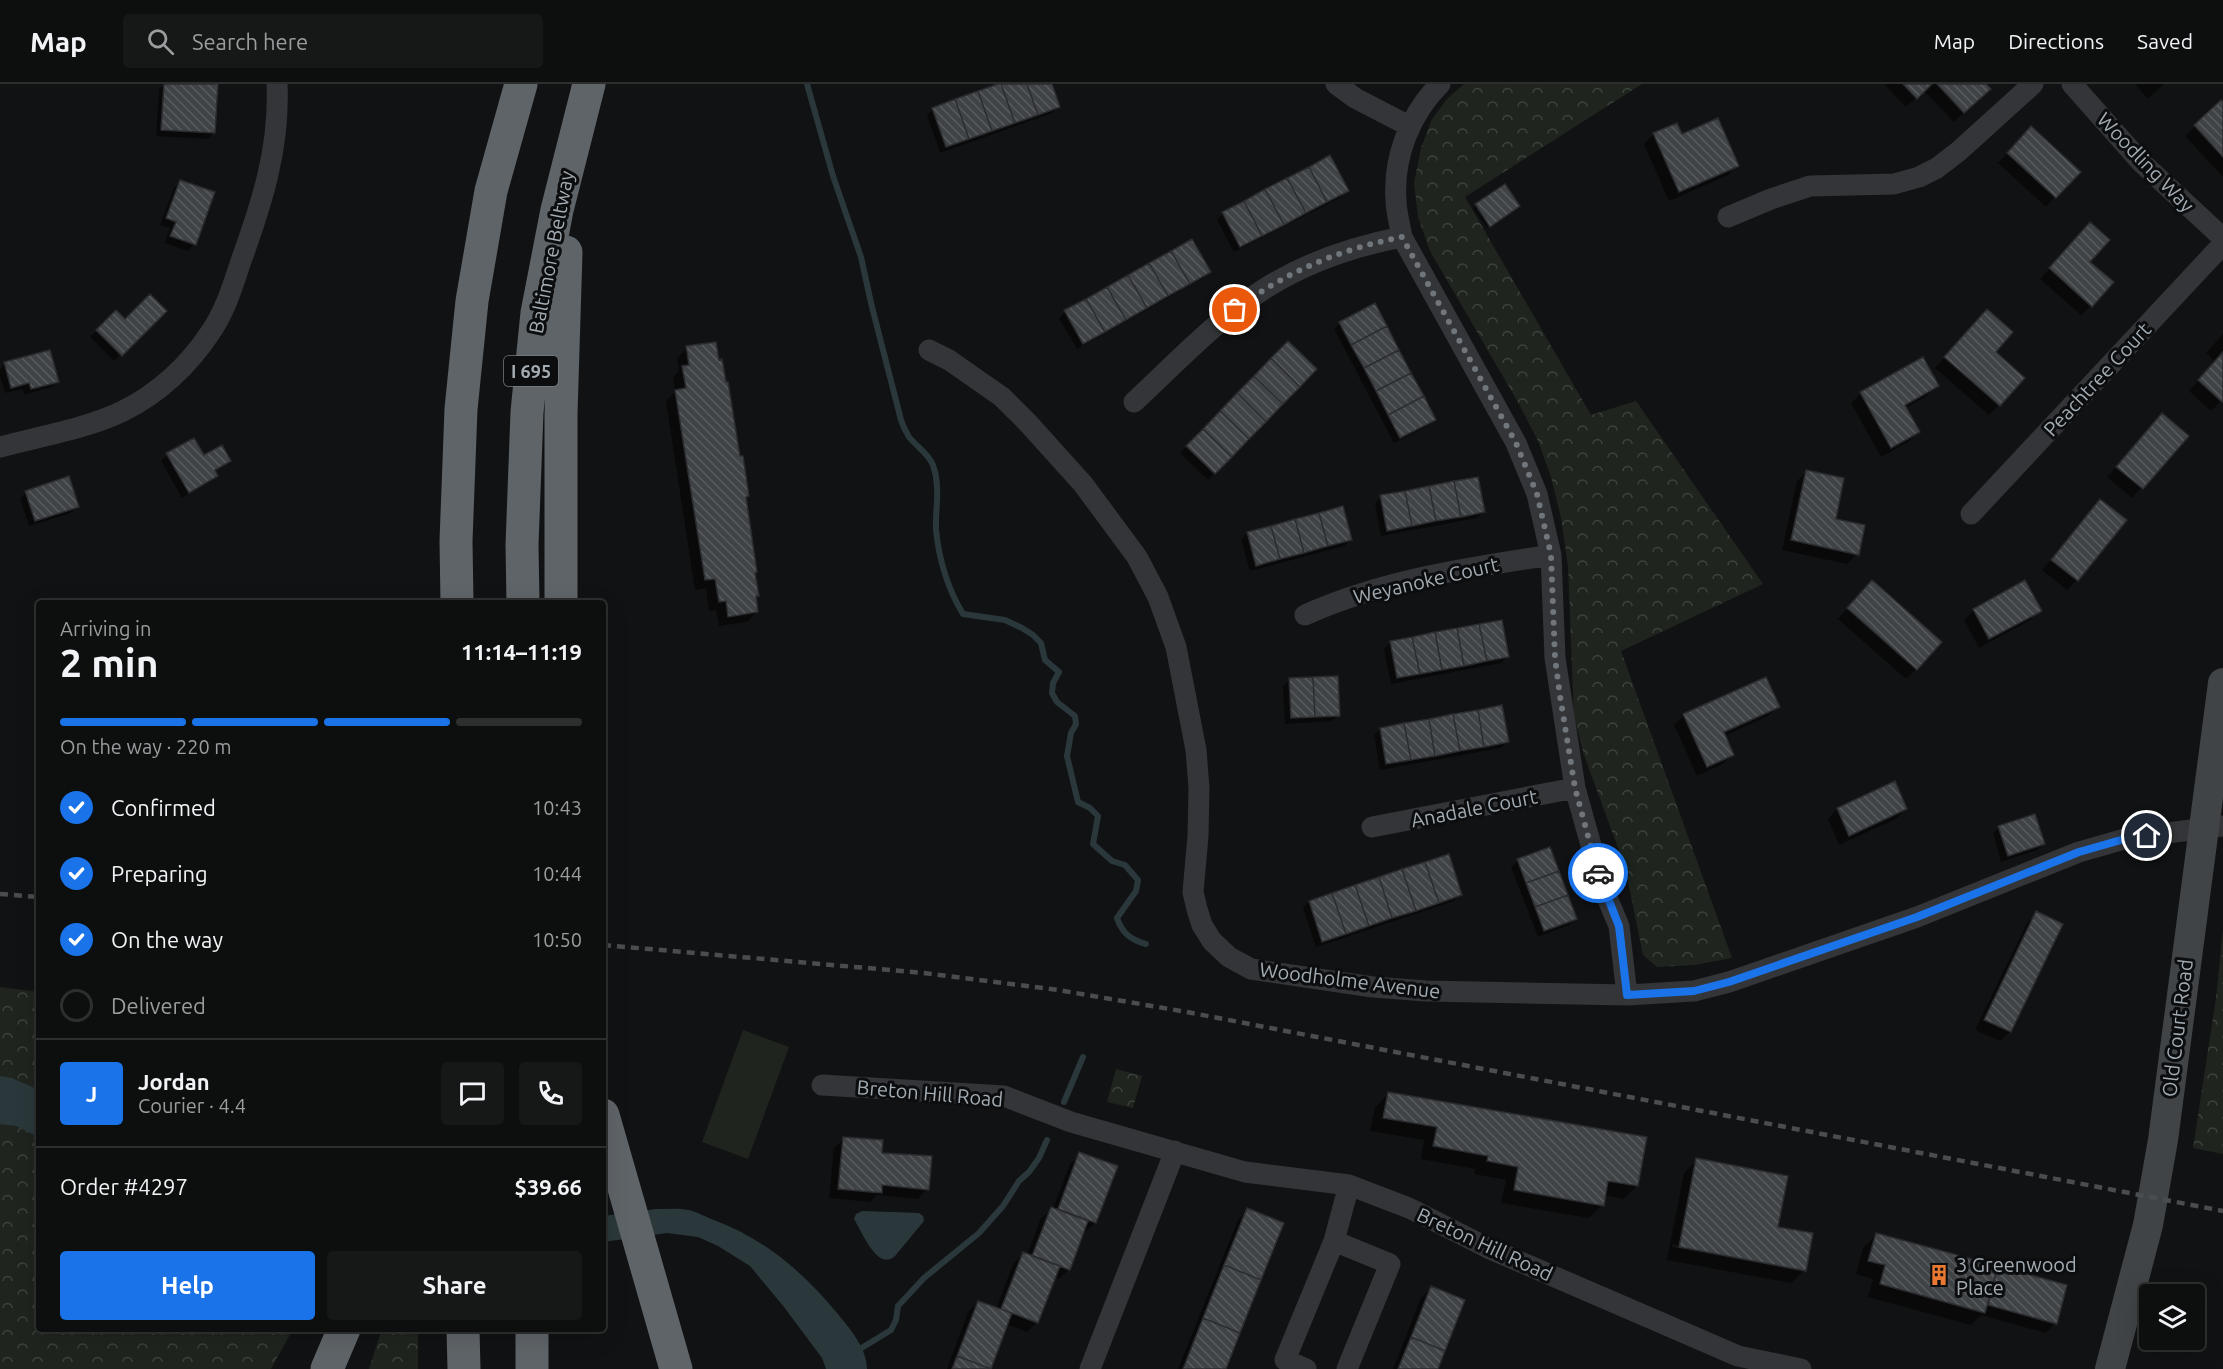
<!DOCTYPE html>
<meta charset="utf-8">
<style>
:root{--surface:#0d0e0e;--page:#161717;--text:#f1f3f6;--muted:#9a9c9e;--line:#2d2e2e;--accent:#1a73e8}
body{margin:0;font-family:Ubuntu,sans-serif;background:var(--page);color:var(--text);height:100vh;display:flex;flex-direction:column;font-size:22px;white-space:nowrap}
*{box-sizing:border-box;margin:0}
p{font-size:20px;color:var(--muted)}
.icon{flex:none;width:33px;height:33px;fill:none;stroke:currentColor;stroke-width:2;stroke-linecap:round;stroke-linejoin:round}
.map{position:relative;flex:1;overflow:hidden}
.sheet{position:absolute;left:36px;top:516px;width:570px;height:732px;display:flex;flex-direction:column;background:var(--surface);border-radius:6px;box-shadow:0 6px 24px #0002,0 0 0 2px var(--line)}
.sheet>*{flex:none}
.controls{position:absolute;left:2139px;top:1200px;display:grid;gap:12px}
.controls a{display:grid;place-items:center;width:66px;height:66px;border-radius:6px;background:var(--surface);box-shadow:0 6px 24px #0002,0 0 0 2px var(--line);font-size:30px}
.pin{position:absolute;display:grid;place-items:center;width:51px;height:51px;color:#fff;margin:-26px;border:3px solid #fff;border-radius:50%;box-shadow:0 2px 6px #0007}
.courier{position:absolute;display:grid;place-items:center;width:60px;height:60px;margin:-30px;border:4px solid #1a73e8;border-radius:50%;background:#fff;color:#222;box-shadow:0 2px 8px #0007}
.headline em{font-style:normal;font-weight:700}
.headline div{display:flex;flex-direction:column-reverse}
.headline{display:flex;align-items:center;justify-content:space-between;height:102px;padding:0 24px}
h1{font-size:39px;font-weight:700;line-height:45px}
.bar{display:grid;grid-template-columns:repeat(4,1fr);gap:9px 6px;align-content:center;height:72px;padding:0 24px}
.bar i{height:8px;border-radius:4px;background:var(--line)}
.bar .on{background:var(--accent)}
.bar p{grid-column:span 4}
.line{display:flex;align-items:center;gap:15px;padding:0 24px;border-top:2px solid var(--line)}
.line div{flex:1}
.round{display:grid;place-items:center;flex:none;width:63px;height:63px;border-radius:6px;background:var(--page)}
ol{padding:0 24px;list-style:none}
li{display:flex;align-items:center;gap:18px;height:66px}
li p{margin-inline-start:auto}
li .icon{padding:6px;border-radius:50%;background:var(--accent);color:#fff;stroke-width:4}
li:last-child{color:var(--muted)}
li i{width:33px;height:33px;border:3px solid var(--line);border-radius:50%}
.button{display:flex;gap:12px;margin-top:auto;padding:12px 24px}
.button a{flex:1;height:69px;border-radius:6px;background:var(--accent);color:#fff;font-size:24px;font-weight:700;line-height:69px;text-align:center}
.button a+a{background:var(--page);color:var(--text)}
header{display:flex;align-items:center;gap:36px;box-sizing:border-box;height:84px;padding:0 30px;background:var(--surface);border-bottom:2px solid var(--line)}
header strong{font-size:28px}
nav{display:flex;gap:33px;margin-inline-start:auto;font-size:21px}
.search{width:420px;height:54px;background:var(--page);display:flex;align-items:center;gap:15px;box-sizing:border-box;padding:0 21px;border-radius:6px;color:var(--muted);font-size:22px}
.map>svg:first-child{display:block}
.forest{fill:url(#forest-crowns)}
.pitch{fill:#1f251e}
.water{fill:#2b383b}
.shadow{fill:#0007;fill-rule:evenodd}
.lines{fill:none;stroke-linecap:round;stroke-linejoin:round}
.stream{stroke:#2b383b;stroke-width:6}
.building{fill:url(#building-back-hatch);stroke:#2b2c2f;stroke-width:1.5}
.street{stroke:#333538;stroke-width:21}
.secondary{stroke:#414447;stroke-width:30}
.highway{stroke:#5f6468;stroke-width:33}
.rail{stroke:#4a4d50;stroke-width:4.5;stroke-dasharray:8 6;stroke-linecap:butt}
.done{stroke:#70767b;stroke-width:6;stroke-dasharray:0 10.8}
.route{stroke:#1a73e8;stroke-width:8}
.labels{text-anchor:middle;dominant-baseline:central;stroke-width:6;stroke-linejoin:round;paint-order:stroke}
.shield{fill:#0c0d0e;stroke:#767c82;stroke-width:1.5}
.shield-label{font-size:18px;font-weight:bold;fill:#a3acb3}
.street-label{font-size:20px;fill:#a3acb3;stroke:#0c0d0e}
.poi-label{font-size:20px;fill:#a3acb3;stroke:#0c0d0e;text-anchor:start}
</style>
<header>
<strong>Map</strong>
<div class="search"><svg class="icon" aria-label="search" viewBox="0 0 24 24"><circle cx="10" cy="10" r="6"/><path d="M15 15l6 6"/></svg>Search here</div>
<nav><a>Map</a><a>Directions</a><a>Saved</a></nav>
</header>
<div class="map">
<svg width="2223" height="1285" viewBox="0 0 2223 1285">
<defs>
<pattern id="forest-crowns" width="20" height="18" patternUnits="userSpaceOnUse" patternTransform="scale(1.5)"><rect width="20" height="18" fill="#1f251e"/><path d="M2 6a3 3 0 1 1 6 0M12 15a3 3 0 1 1 6 0" fill="none" stroke="#3c423c"/></pattern>
<pattern id="building-back-hatch" width="6" height="6" patternUnits="userSpaceOnUse" patternTransform="scale(1.5)"><rect width="6" height="6" fill="#404346"/><path d="M-1 5l2 2M0 0l6 6M5-1l2 2" fill="none" stroke="#585b5e"/></pattern>
</defs>
<rect width="100%" height="100%" fill="#111213"/>
<path class="forest" d="M1464 0H1642L1465 113 1591 331 1636 317 1763 500 1621 567 1732 874 1694 881 1657 883 1643 871 1625 783 1584 671 1574 633 1568 482 1561 434 1551 393 1538 357 1519 320 1430 167 1418 133 1414 99 1421 64 1432 35 1447 15Z
M2223 845V1070L2193 1064 2216 914Z
M0 903 39 908V1245H293L271 1285H0Z
M1116 985 1142 992 1133 1024 1107 1018Z
M382 1245H418V1285H369Z"/>
<path class="pitch" d="M743 946 789 963 748 1075 702 1058Z"/>
<path class="water" d="M0 992 12 994 39 1006V1053L16 1042 0 1040Z
M656 1125C667 1125 678 1124 689 1126 697 1128 706 1133 714 1136 765 1155 803 1188 837 1229 850 1245 867 1264 867 1285H826L822 1274 784 1223 750 1182 718 1162 698 1153 667 1149 603 1158V1132Z
M862 1127 919 1129 923 1132 924 1137 895 1172C878 1188 862 1148 854 1135L856 1130Z"/>
<path class="shadow" d="M164 0H184L214 48 208 55 156 52 159 5Z
M1003 0H1051L1059 23 1052 29 940 69 927 31 933 25Z
M1887 0H1984L1988 5 1954 38 1924 7 1906 23 1885 1Z
M2135 0H2164L2148 15Z
M2221 18 2223 20V93L2185 52Z
M1676 41 1681 52 1737 81 1728 91 1669 117 1644 60 1653 51Z
M2022 54 2055 113 2046 123 1998 79Z
M180 98 194 160 188 167 165 159 170 144 160 141 174 104Z
M1504 102 1515 125 1487 144 1473 124Z
M1347 106 1341 113 1234 168 1217 136 1223 129Z
M2081 149 2088 178 2091 222 2081 231 2040 195Z
M1209 188 1203 194 1077 265 1059 234 1065 228Z
M165 227 114 277 90 253 116 228 125 237Z
M1977 237 1994 268 1999 321 1989 331 1935 284Z
M1340 239 1434 335 1428 342 1394 359 1334 245Z
M2223 250V315L2211 327 2189 307 2215 278 2206 269Z
M1288 259 1315 285 1208 396 1180 369Z
M687 264 739 374 748 412 745 415 757 511 755 514 757 528 747 538 719 542 716 526 709 527 706 504 695 506 666 317 675 308 673 293 679 287 677 274Z
M1922 275 1937 302 1927 312 1905 324 1918 348 1908 358 1881 373 1851 319 1860 310Z
M5 280 57 297 51 303 24 311 23 305 5 309 0 292V285Z
M2152 341 2187 352 2132 414 2107 393Z
M167 371 203 373 229 377 214 388 217 392 210 398 182 414 161 377Z
M1807 387 1834 436 1857 470 1847 480 1782 466 1797 397Z
M26 408 77 422 71 429 29 442 20 414Z
M1381 413 1484 427 1477 434 1381 452 1375 419Z
M2100 417 2077 496 2067 506 2042 486Z
M1247 449 1351 455 1344 462 1250 487 1241 456Z
M1862 508 1916 585 1906 595 1838 535Z
M1974 526H2040L2030 536 1979 564 1964 536Z
M1391 558 1507 573 1501 579 1391 600 1384 565Z
M1290 596 1338 631 1332 637 1285 640 1283 602Z
M1778 622 1768 632 1724 652 1732 670 1723 680 1697 692 1674 641 1684 632Z
M1380 645 1507 658 1501 664 1380 686 1374 651Z
M1894 699 1906 725 1896 735 1839 761 1828 735 1837 725Z
M1999 743 2044 760 2037 766 2001 778 1993 749Z
M1518 777 1575 835 1569 841 1538 853 1511 783Z
M1461 810 1454 817 1316 863 1303 824 1309 818Z
M2037 829 2061 841 2010 948 2000 957 1975 946 2027 839Z
M1388 1010 1637 1102 1623 1115 1604 1111 1602 1121 1589 1134 1501 1119 1506 1096 1474 1090 1475 1085 1421 1075 1424 1056 1370 1047 1375 1023Z
M844 1055 880 1070 927 1105 918 1115 877 1111 870 1118 829 1114 834 1064Z
M1080 1070 1095 1139 1085 1148H1083L1069 1185 1059 1195 1054 1193 1037 1238 1027 1248 1006 1240 990 1285H947L968 1228 978 1218 996 1225 1013 1180 1023 1170 1027 1171 1041 1134 1053 1125 1070 1080Z
M1697 1076 1777 1144 1804 1186 1791 1199 1667 1176 1684 1089ZM1672 1160 1796 1183V1186L1672 1163Z
M1248 1126 1224 1285H1178L1238 1136Z
M1876 1151 2066 1202 2055 1239 2046 1249 1981 1231 1971 1241 1868 1213 1873 1195 1856 1190 1863 1164Z
M1431 1204 1436 1285H1393L1421 1214Z"/>
<g class="lines">
<path class="stream" d="M807 0 833 92 861 173 871 219 901 336C903 342 906 348 909 353 917 363 928 369 933 381 941 404 935 424 936 446 939 476 948 505 963 530L1005 536 1022 544 1033 551 1041 559 1045 576 1059 588 1053 599 1052 609 1057 618 1075 632 1076 640 1071 649 1067 672 1078 718 1090 724 1098 732 1093 760 1112 777 1125 781 1138 796 1136 807 1117 834C1122 849 1131 856 1146 860
M1064 1018 1083 973
M855 1268 891 1246 896 1236 898 1222 924 1194 979 1149 1003 1122 1019 1097 1029 1088 1039 1074 1047 1056"/>
</g>
<path class="building" d="M164 0H218L215 49 161 46Z
M998 0H1001L1015 39 992 47 978 7Z
M1001 0H1027L1038 31 1015 39Z
M1027 0H1052L1060 23 1038 31Z
M1903 0H1932L1917 15Z
M1937 0H1986L1991 5 1964 29Z
M978 7 992 47 969 55 955 15Z
M955 15 969 55 946 63 932 24Z
M2221 16 2223 18V73L2194 41Z
M1718 34 1739 82 1679 108 1653 49 1677 39 1682 50Z
M2031 42 2081 88 2056 114 2007 69Z
M1330 71 1349 107 1327 118 1309 83Z
M1309 83 1327 118 1306 129 1287 94Z
M1287 94 1306 129 1284 141 1265 105Z
M180 96 215 108 196 161 170 152 176 138 166 134Z
M1505 100 1520 122 1490 143 1475 120Z
M1265 105 1284 141 1262 152 1244 117Z
M1244 117 1262 152 1240 163 1222 128Z
M2090 138 2110 156 2090 178 2114 198 2092 223 2049 184Z
M1192 155 1211 188 1190 200 1171 167Z
M1171 167 1190 200 1168 212 1149 179Z
M1149 179 1168 212 1147 224 1128 191Z
M1128 191 1147 224 1126 236 1107 203Z
M1107 203 1126 236 1105 248 1086 215Z
M150 210 167 227 122 272 96 246 116 226 125 235Z
M1086 215 1105 248 1083 260 1064 226Z
M1375 219 1387 242 1351 261 1339 238Z
M1987 225 2013 248 1996 268 2025 294 2000 322 1944 273Z
M1387 242 1399 266 1364 284 1351 261Z
M1288 257 1317 285 1300 303 1271 274Z
M716 258 719 276 722 275 726 298H728L740 372H743L749 412 746 413 757 488 755 489 759 512H756L758 528 728 533 726 517 719 518 715 495 705 496 675 306 686 304 682 282 689 281 686 262Z
M50 266 59 298 31 305 29 299 11 304 4 278Z
M1399 266 1411 289 1376 307 1364 284Z
M2223 268V317L2222 318 2198 296Z
M1923 273 1939 302 1905 321 1920 348 1891 364 1860 308Z
M1271 274 1300 303 1283 320 1254 292Z
M1411 289 1424 312 1388 331 1376 307Z
M1254 292 1283 320 1266 338 1237 309Z
M1237 309 1266 338 1249 355 1220 327Z
M1424 312 1436 336 1400 354 1388 331Z
M1220 327 1249 355 1232 373 1203 345Z
M2162 329 2189 352 2143 405 2116 383Z
M1203 345 1232 373 1215 390 1186 362Z
M194 354 204 371 222 361 231 377 215 386 218 392 189 409 166 369Z
M1806 386 1844 394 1836 435 1865 441 1859 471 1791 456Z
M69 392 79 423 35 437 25 407Z
M1478 393 1485 428 1461 433 1454 397Z
M1454 397 1461 433 1436 437 1429 402Z
M1429 402 1436 437 1412 442 1405 407Z
M1405 407 1412 442 1387 447 1380 411Z
M2100 415 2127 436 2078 497 2051 476Z
M1343 422 1352 456 1328 462 1319 429Z
M1319 429 1328 462 1304 469 1295 435Z
M1295 435 1304 469 1280 475 1271 442Z
M1271 442 1280 475 1256 482 1247 448Z
M1872 496 1942 558 1917 586 1847 524Z
M2025 496 2042 527 1989 555 1973 525Z
M1502 536 1509 573 1487 577 1479 540Z
M1479 540 1487 577 1464 582 1457 544Z
M1457 544 1464 582 1442 586 1435 548Z
M1435 548 1442 586 1420 590 1412 553Z
M1412 553 1420 590 1397 594 1390 557Z
M1338 592 1340 632 1315 633 1313 593Z
M1313 593 1315 633 1291 634 1289 594Z
M1766 593 1780 623 1724 648 1734 671 1707 683 1683 630Z
M1502 621 1509 658 1484 663 1478 626Z
M1478 626 1484 663 1460 667 1453 630Z
M1453 630 1460 667 1435 672 1429 635Z
M1429 635 1435 672 1411 676 1404 639Z
M1404 639 1411 676 1386 680 1380 644Z
M1895 697 1907 725 1849 752 1837 724Z
M2035 730 2045 760 2008 772 1998 742Z
M1550 763 1559 787 1526 799 1517 775Z
M1449 770 1462 811 1439 819 1425 778Z
M1425 778 1439 819 1416 827 1402 785Z
M1402 785 1416 827 1392 834 1379 793Z
M1559 787 1568 811 1535 823 1526 799Z
M1379 793 1392 834 1369 842 1355 801Z
M1355 801 1369 842 1346 850 1332 809Z
M1332 809 1346 850 1322 858 1309 817Z
M1568 811 1577 835 1544 847 1535 823Z
M2036 827 2063 840 2011 948 1984 936Z
M1388 1008 1647 1053 1638 1102 1608 1097 1604 1122 1514 1106 1518 1083 1487 1077 1488 1072 1433 1062 1437 1043 1383 1034Z
M843 1053 883 1056 882 1069 932 1072 929 1106 882 1101V1109L838 1105Z
M1079 1068 1118 1082 1096 1139 1058 1125Z
M1696 1074 1788 1092 1778 1143 1813 1149 1806 1187 1679 1163Z
M1051 1123 1088 1137 1070 1186 1032 1172Z
M1247 1124 1284 1139 1261 1196 1224 1181Z
M1876 1149 1998 1182 1985 1229 1880 1200 1885 1181 1868 1177Z
M1023 1168 1060 1182 1038 1239 1001 1225Z
M1224 1181 1261 1196 1240 1249 1203 1234Z
M1998 1182 2067 1201 2057 1240 1988 1221Z
M1431 1202 1465 1216 1445 1267 1411 1253Z
M978 1217 1012 1229 991 1285 957 1272Z
M1203 1234 1240 1249 1226 1285H1183Z
M1411 1253 1445 1267 1438 1285H1398Z
M957 1272 991 1285H952Z"/>
<g class="lines">
<path class="street" d="M1336 0 1355 14 1409 42
M1440 0C1410 30 1393 73 1396 116 1396 128 1400 141 1402 153L1516 359 1537 410 1551 471 1555 574 1575 704 1603 804 1619 842 1627 911
M2072 0 2141 78 2223 154
M1728 133 1771 115 1810 102 1894 100 1919 93 1937 84 1959 67 2033 0
M929 266 949 276 1002 313 1028 339 1083 400 1137 473 1158 513 1176 563 1196 666 1199 704 1198 752 1193 808 1197 825 1202 841 1212 857 1229 873 1251 885 1373 903 1426 907 1627 911 1694 907 1729 898 1917 833 2079 768 2128 754 2223 742
M1134 318C1177 278 1219 233 1269 202 1310 177 1355 162 1402 153
M0 363C37 353 89 344 123 327 158 310 189 281 210 249 225 228 233 201 241 177 262 119 280 63 277 0
M1971 430 2223 160
M1305 531C1383 496 1466 484 1551 471
M1372 743 1575 704
M822 1001 1004 1012 1071 1038 1245 1088 1349 1101 1409 1124 1488 1164 1738 1272 1801 1285
M1334 1157 1390 1180 1347 1285
M1090 1285 1175 1067
M1306 1285 1285 1276 1334 1157 1349 1101"/>
<path class="secondary" d="M2110 1285 2148 1141 2163 1056 2223 599"/>
<path class="highway" d="M457 519 456 457 461 325 472 217 491 107 521 0
M523 519 522 461 527 328 537 229 557 126 589 0
M561 519V330L566 168
M603 1031 676 1285
M463 1245 464 1285
M532 1245V1285
M327 1285 344 1245"/>
<path class="rail" d="M0 810 39 813
M603 861 924 889 1058 906 1187 928 2223 1127"/>
</g>
<g class="lines">
<path class="done" d="M1235 226C1285 188 1340 165 1402 153L1516 359 1537 410 1551 471 1555 574 1560 612 1575 704 1598 789"/>
<path class="route" d="M1598 789 1619 842 1627 911 1694 907 1729 898 1917 833 2079 768 2128 754 2147 752"/>
</g>
<defs>
<symbol id="building-bare" viewBox="-9 -9 18 18"><path d="M-4-6H4V6H1V3H-1V6H-4ZM-2.5-4.3h1.7v1.8h-1.7ZM.8-4.3h1.7v1.8H.8ZM-2.5-1h1.7V.8h-1.7ZM.8-1h1.7V.8H.8Z" fill="#e97833" stroke="#0c0d0e" stroke-width="2.5" paint-order="stroke"/></symbol>
</defs>
<g fill-rule="evenodd">
<use href="#building-bare" x="1924" y="1176" width="30" height="30"/>
</g>
<g class="labels">
<rect class="shield" x="504" y="272" width="54" height="30" rx="4.5"/>
<g class="shield-label">
<text x="531" y="287">I 695</text>
</g>
<g class="street-label">
<text transform="translate(2146 78) rotate(46)">Woodling Way</text>
<text transform="translate(551 168) rotate(-79)">Baltimore Beltway</text>
<text transform="translate(2097 295) rotate(-47)">Peachtree Court</text>
<text transform="translate(1426 496) rotate(-13)">Weyanoke Court</text>
<text transform="translate(1474 724) rotate(-11)">Anadale Court</text>
<text transform="translate(1350 896) rotate(7)">Woodholme Avenue</text>
<text transform="translate(2177 944) rotate(-83)">Old Court Road</text>
<text transform="translate(930 1009) rotate(5)">Breton Hill Road</text>
<text transform="translate(1485 1160) rotate(25)">Breton Hill Road</text>
</g>
<g class="poi-label">
<text x="1956" y="1180">3 Greenwood<tspan x="1956" dy="23">Place</tspan></text>
</g>
</g>
</svg>
<div class="controls">
<a><svg class="icon" aria-label="layers" viewBox="0 0 24 24"><path d="M12 4l9 5-9 5-9-5zM3 14l9 5 9-5"/></svg></a>
</div>
<div class="pin" style="left:1235px;top:226px;background:#ea580c"><svg class="icon" aria-label="bag" viewBox="0 0 24 24"><path d="M5 8h14l-1 12H6zM9 8a3 3 0 0 1 6 0"/></svg></div>
<div class="pin" style="left:2147px;top:752px;background:#1f2937"><svg class="icon" aria-label="home" viewBox="0 0 24 24"><path d="M3 11l9-7 9 7M6 9v11h12V9"/></svg></div>
<div class="courier" style="left:1598px;top:789px"><svg class="icon" aria-label="car" viewBox="0 0 24 24"><path d="M5 17H2v-5l4-1 3-4h7l3 4 3 1v5h-3M9 17h6M6 11h13"/><circle cx="7" cy="17" r="2"/><circle cx="17" cy="17" r="2"/></svg></div>
<section class="sheet">
<div class="headline"><div><h1>2 min</h1><p>Arriving in</p></div><em>11:14–11:19</em></div>
<div class="bar"><i class="on"></i><i class="on"></i><i class="on"></i><i></i><p>On the way · 220 m</p></div>
<ol>
<li><svg class="icon" aria-label="check" viewBox="0 0 24 24"><path d="M5 12l5 5 9-10"/></svg>Confirmed<p>10:43</p></li>
<li><svg class="icon" aria-label="check" viewBox="0 0 24 24"><path d="M5 12l5 5 9-10"/></svg>Preparing<p>10:44</p></li>
<li><svg class="icon" aria-label="check" viewBox="0 0 24 24"><path d="M5 12l5 5 9-10"/></svg>On the way<p>10:50</p></li>
<li><i></i>Delivered</li>
</ol>
<div class="line" style="height:108px"><b class="round" style="background:var(--accent);color:#fff">J</b><div><b>Jordan</b><p>Courier · 4.4</p></div><a class="round"><svg class="icon" aria-label="chat" viewBox="0 0 24 24"><path d="M4 5h16v11H9l-5 4z"/></svg></a><a class="round"><svg class="icon" aria-label="phone" viewBox="0 0 24 24"><path d="M5 4h4l2 5-3 2q2 4 5 5l2-3 5 2v4C11 20 4 13 5 4z"/></svg></a></div>
<div class="line" style="height:78px"><div>Order #4297</div><b>$39.66</b></div>
<div class="button"><a>Help</a><a>Share</a></div>
</section>
</div>
